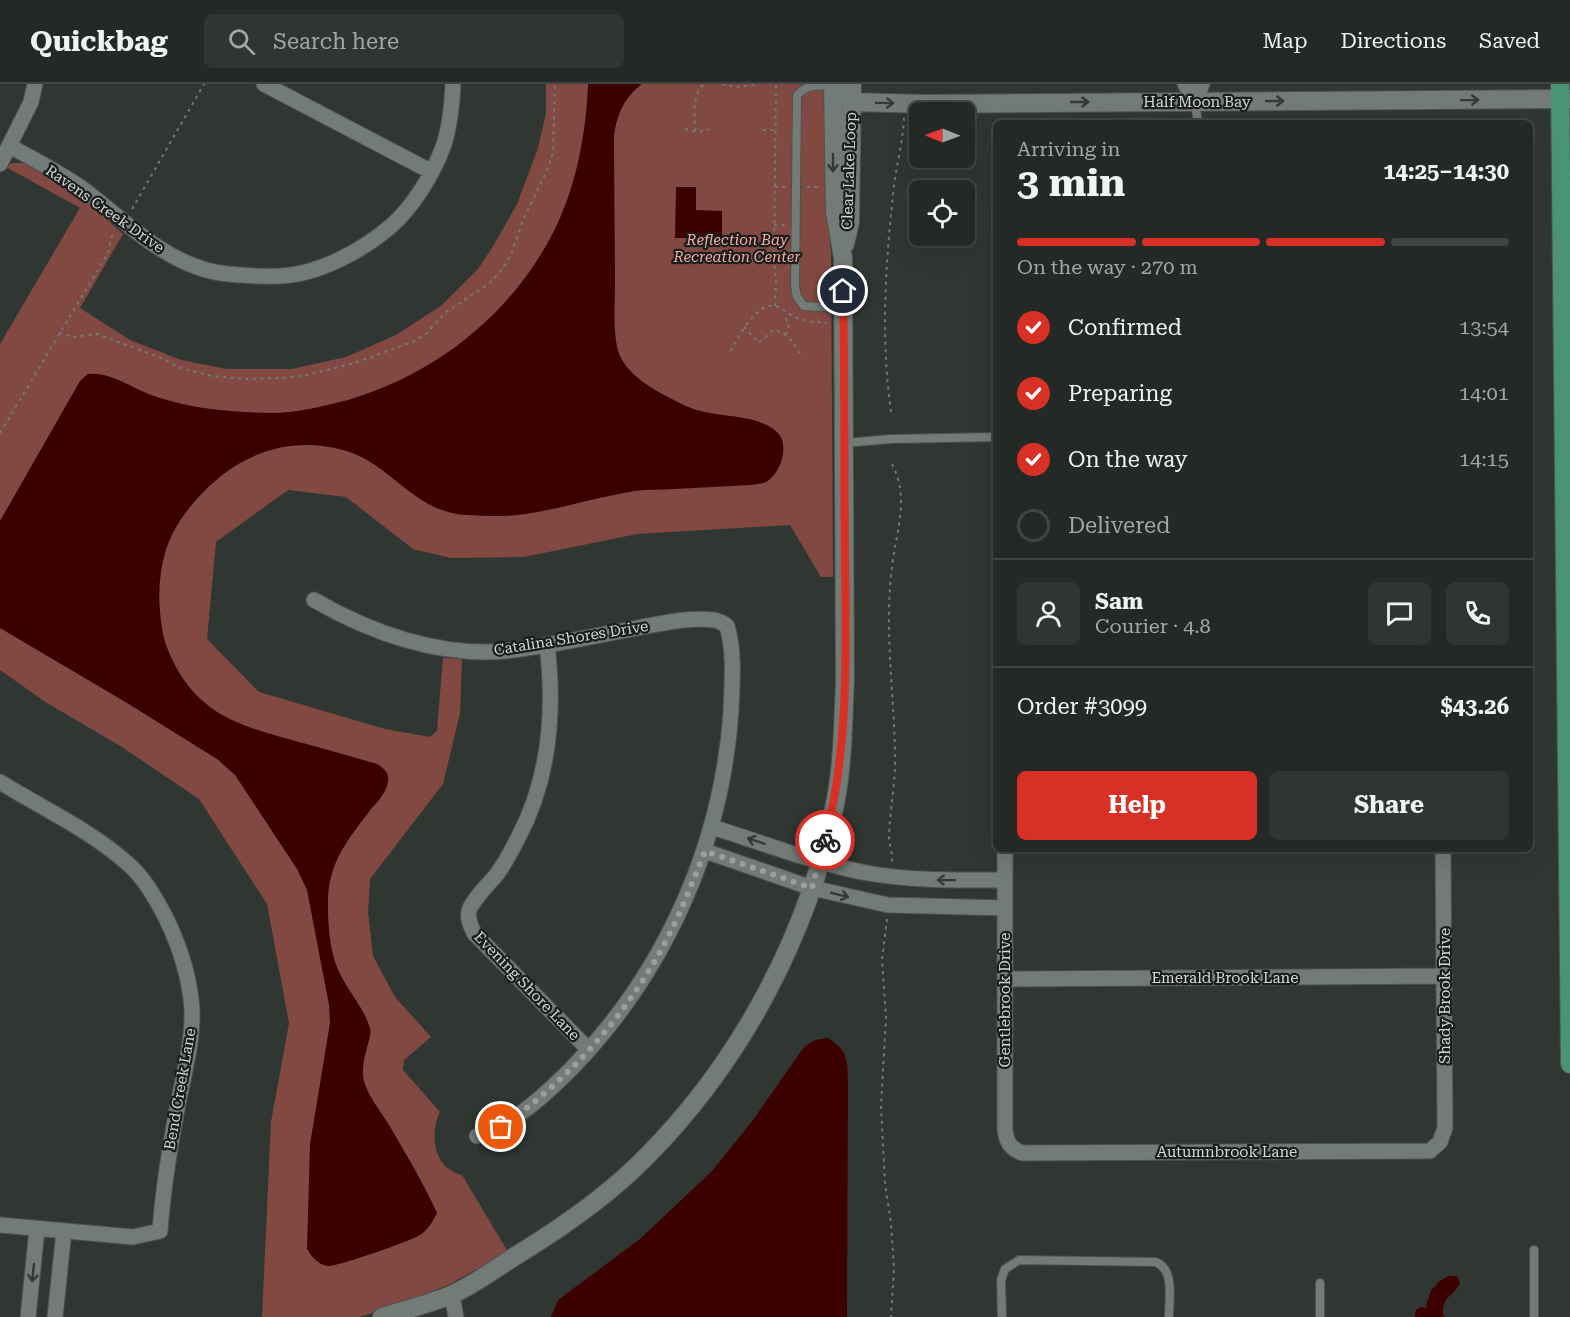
<!DOCTYPE html>
<meta charset="utf-8">
<style>
:root{--surface:#242926;--page:#303532;--text:#f1f3f6;--muted:#a3a6a7;--line:#414543;--accent:#d93025}
body{margin:0;font-family:"Roboto Serif",serif;background:var(--page);color:var(--text);height:100vh;display:flex;flex-direction:column;font-size:22px;white-space:nowrap}
*{box-sizing:border-box;margin:0}
p{font-size:20px;color:var(--muted)}
.icon{flex:none;width:33px;height:33px;fill:none;stroke:currentColor;stroke-width:2;stroke-linecap:round;stroke-linejoin:round}
.map{position:relative;flex:1;overflow:hidden}
.panel{position:absolute;left:993px;top:36px;width:540px;height:732px;display:flex;flex-direction:column;background:var(--surface);border-radius:9px;box-shadow:0 6px 24px #0002,0 0 0 2px var(--line)}
.panel>*{flex:none}
.needle{width:39px;rotate:271deg}
.controls{position:absolute;left:909px;top:18px;display:grid;gap:12px}
.controls a{display:grid;place-items:center;width:66px;height:66px;border-radius:9px;background:var(--surface);box-shadow:0 6px 24px #0002,0 0 0 2px var(--line);font-size:30px}
.pin{position:absolute;display:grid;place-items:center;width:51px;height:51px;color:#fff;margin:-26px;border:3px solid #fff;border-radius:50%;box-shadow:0 2px 6px #0007}
.courier{position:absolute;display:grid;place-items:center;width:60px;height:60px;margin:-30px;border:4px solid #d93025;border-radius:50%;background:#fff;color:#222;box-shadow:0 2px 8px #0007}
.overview em{font-style:normal;font-weight:700}
.overview div{display:flex;flex-direction:column-reverse}
.overview{display:flex;align-items:center;justify-content:space-between;height:102px;padding:0 24px}
h1{font-size:39px;font-weight:700;line-height:45px}
.bar{display:grid;grid-template-columns:repeat(4,1fr);gap:9px 6px;align-content:center;height:72px;padding:0 24px}
.bar i{height:8px;border-radius:4px;background:var(--line)}
.bar .on{background:var(--accent)}
.bar p{grid-column:span 4}
.line{display:flex;align-items:center;gap:15px;padding:0 24px;border-top:2px solid var(--line)}
.line div{flex:1}
.round{display:grid;place-items:center;flex:none;width:63px;height:63px;border-radius:9px;background:var(--page)}
ol{padding:0 24px;list-style:none}
li{display:flex;align-items:center;gap:18px;height:66px}
li p{margin-inline-start:auto}
li .icon{padding:6px;border-radius:50%;background:var(--accent);color:#fff;stroke-width:4}
li:last-child{color:var(--muted)}
li i{width:33px;height:33px;border:3px solid var(--line);border-radius:50%}
.button{display:flex;gap:12px;margin-top:auto;padding:12px 24px}
.button a{flex:1;height:69px;border-radius:9px;background:var(--accent);color:#fff;font-size:24px;font-weight:700;line-height:69px;text-align:center}
.button a+a{background:var(--page);color:var(--text)}
header{display:flex;align-items:center;gap:36px;box-sizing:border-box;height:84px;padding:0 30px;background:var(--surface);border-bottom:2px solid var(--line)}
header strong{font-size:28px}
nav{display:flex;gap:33px;margin-inline-start:auto;font-size:21px}
.search{width:420px;height:54px;background:var(--page);display:flex;align-items:center;gap:15px;box-sizing:border-box;padding:0 21px;border-radius:9px;color:var(--muted);font-size:22px}
.map>svg:first-child{display:block}
.green{fill:#824942}
.water{fill:#3d0001}
.lines{fill:none;stroke-linecap:round;stroke-linejoin:round}
.lane-casing{stroke:#4d524f;stroke-width:10}
.street-casing{stroke:#4d524f;stroke-width:17}
.secondary-casing{stroke:#4d524f;stroke-width:20}
.primary-casing{stroke:#4d524f;stroke-width:20}
.path{stroke:#747b77;stroke-width:2;stroke-dasharray:3 4.5;stroke-linecap:butt}
.lane{stroke:#737b76;stroke-width:8}
.street{stroke:#737b76;stroke-width:15}
.secondary{stroke:#737b76;stroke-width:18}
.primary{stroke:#4a9374;stroke-width:18}
.oneway{stroke:#353936}
.done{stroke:#9ba09d;stroke-width:6;stroke-dasharray:0 10.8}
.route{stroke:#d93025;stroke-width:8}
.labels{text-anchor:middle;dominant-baseline:central;stroke-width:4.5;stroke-linejoin:round;paint-order:stroke}
.street-label{font-size:15px;fill:#d4d9d6;stroke:#1a1d1b}
.park-label{font-size:15px;font-style:italic;fill:#f5aca2;stroke:#1a1d1b}
</style>
<header>
<strong>Quickbag</strong>
<div class="search"><svg class="icon" aria-label="search" viewBox="0 0 24 24"><circle cx="10" cy="10" r="6"/><path d="M15 15l6 6"/></svg>Search here</div>
<nav><a>Map</a><a>Directions</a><a>Saved</a></nav>
</header>
<div class="map">
<svg width="1570" height="1233" viewBox="0 0 1570 1233">
<rect width="100%" height="100%" fill="#303733"/>
<path class="green" d="M546 0H825L827 98 831 170 833 493H821L790 441 637 450 524 473 451 474 413 465 346 413 288 406 216 458 207 555 259 608 385 645 430 653 437 647 443 574 462 575 460 629 443 700 370 795 368 828 373 872 395 913 431 953 404 976 403 986 440 1028C429 1049 433 1085 462 1091L508 1168 448 1201 383 1226 359 1233H262L271 1038 289 939 267 820 199 715 122 663 47 619 0 586V260L80 124 6 83 12 79H25L87 118 123 150 80 224 130 256 181 276 227 285H292L346 273 396 251 442 221 478 185 492 164 517 120 537 67 546 30Z"/>
<path class="water" d="M588 0H642C624 14 617 30 614 52 614 102 615 152 615 202 615 222 612 257 621 274 633 297 664 311 686 322 714 335 755 328 777 348 791 361 780 392 764 399 760 400 755 400 751 401 725 402 700 404 675 405 662 406 648 405 635 407 598 413 563 424 526 430 507 433 485 432 466 431 413 428 390 378 343 366 285 350 233 373 195 417 182 432 171 449 165 469 158 494 158 518 162 544 164 560 172 576 180 590 209 636 250 644 299 658 325 665 351 672 377 680 383 684 390 689 388 697 387 708 378 717 372 724 348 755 327 780 328 821 328 842 330 869 339 888 348 907 364 924 370 944 373 953 359 978 364 997 368 1012 381 1028 389 1041 406 1070 423 1098 437 1129 433 1137 428 1146 420 1151 411 1157 336 1183 328 1182 318 1181 311 1172 307 1165L310 1060 330 939 329 921 307 806 297 785 235 691 217 675 127 619 0 544V437L80 297 88 290C111 288 130 303 151 311 177 320 204 325 231 327 245 328 258 329 272 329 297 329 324 322 348 316 438 289 513 229 555 145 577 100 586 49 588 0Z
M676 103H696V126L722 127V162H709V158L703 154H675Z
M828 954C849 967 847 977 848 998L847 1233H551L558 1216 640 1155 712 1087 753 1036 804 963 815 956Z
M1448 1192H1457L1460 1199C1454 1213 1443 1210 1443 1230L1445 1233H1415L1416 1226 1420 1223 1427 1224 1426 1221 1431 1206 1436 1202 1437 1199Z"/>
<g class="lines">
<defs>
<path id="lane" d="M832 1C818 2 805 0 797 12L795 202 797 213 804 222 843 224
M1195 18 1198 39
M844 359 891 355 996 353
M1320 1199V1233
M1002 1233 1001 1196 1005 1185 1019 1176 1156 1178C1175 1186 1169 1215 1169 1233
M1534 1233V1166"/>
<path id="street" d="M264 0 430 87
M1185 0 1195 18
M1195 18 1202 0
M10 62C36 77 63 90 87 108 122 135 157 170 200 184 213 189 226 190 240 191 253 192 267 193 281 192 319 190 362 167 391 142 413 123 433 90 443 63 450 44 452 20 453 0
M0 80 31 18 35 0
M314 516C371 549 439 573 506 567 550 562 594 552 637 544 663 539 689 533 715 536 719 537 723 539 727 542 735 569 732 599 731 627 722 761 665 888 572 984 543 1013 516 1038 477 1052
M547 561C555 627 550 694 518 754 512 766 505 779 497 790 490 799 472 816 469 827 467 835 471 842 474 849L589 966
M0 698C42 724 90 746 127 779 144 793 156 815 166 834 180 863 190 894 192 926 193 958 184 989 178 1020 170 1062 163 1104 160 1147L133 1153 0 1141
M712 743C763 759 814 779 867 789 912 797 959 796 1005 796
M1005 765V1046C1007 1059 1010 1064 1022 1069L1430 1067 1440 1058 1445 1044 1443 765
M705 767 812 804 888 821 1005 824
M1006 895 1445 892
M452 1211 456 1233
M28 1233 37 1145
M55 1233 64 1147"/>
<path id="secondary" d="M835 0 833 1 852 18 924 20 1570 15
M845 160 850 138 852 0
M382 1233C404 1226 429 1220 451 1211 474 1201 496 1184 517 1171 563 1143 609 1111 647 1072 741 977 808 851 835 720 843 680 843 638 845 598L843 174 835 128 833 0"/>
<path id="primary" d="M1560 0 1570 980"/>
</defs>
<use href="#lane" class="lane-casing"/>
<use href="#street" class="street-casing"/>
<use href="#secondary" class="secondary-casing"/>
<use href="#primary" class="primary-casing"/>
<path class="path" d="M722 0 737 3 758 0
M685 45 697 48 711 45
M763 46H775
M695 47C695 32 691 9 705 0
M775 103H787
M807 103H820
M132 125 204 0
M774 141H786
M775 222 776 199 774 174 776 0
M744 243 759 259 773 246C788 248 795 261 802 274
M59 249 74 253 97 250 159 273 181 284 212 292 243 295 282 294 307 291 351 280 413 258 426 250 446 228 490 199 503 184 511 170 524 134 548 84 553 68 555 0
M786 251 789 240 786 235 789 230
M731 267C738 254 755 219 775 222 781 223 789 230 795 233 805 238 816 238 827 239
M891 328C881 256 885 184 893 111 895 85 903 60 904 34
M0 349 108 169 113 148
M892 380C910 414 896 447 892 483 884 545 894 607 895 670 896 697 890 724 889 752 889 761 893 770 892 779
M887 835 882 876 886 934 881 1022 885 1100 891 1139 894 1185 891 1233"/>
<use href="#lane" class="lane"/>
<use href="#street" class="street"/>
<use href="#secondary" class="secondary"/>
<use href="#primary" class="primary"/>
</g>
<defs><path id="oneway-shaft" d="M-6 0H5M1.5-3L5.5 0L1.5 3" fill="none" stroke-width="1.6" stroke-linecap="round" stroke-linejoin="round" transform="scale(1.5)"/></defs>
<g class="oneway">
<use href="#oneway-shaft" transform="translate(1470 16) rotate(-1)"/>
<use href="#oneway-shaft" transform="translate(1275 17)"/>
<use href="#oneway-shaft" transform="translate(1080 18)"/>
<use href="#oneway-shaft" transform="translate(885 19) rotate(1)"/>
<use href="#oneway-shaft" transform="translate(833 79) rotate(90)"/>
<use href="#oneway-shaft" transform="translate(756 757) rotate(-162)"/>
<use href="#oneway-shaft" transform="translate(946 796) rotate(-179)"/>
<use href="#oneway-shaft" transform="translate(840 811) rotate(14)"/>
<use href="#oneway-shaft" transform="translate(33 1189) rotate(96)"/>
</g>
<g class="lines">
<path class="done" d="M501 1043C572 994 632 925 671 847 684 821 694 794 705 767L812 804 825 756"/>
<path class="route" d="M825 756C849 664 846 570 845 476 844 386 845 297 843 207"/>
</g>
<g class="labels">
<g class="street-label">
<text x="1197" y="18">Half Moon Bay</text>
<text transform="translate(849 87) rotate(-88)">Clear Lake Loop</text>
<text transform="translate(105 125) rotate(35)">Ravens Creek Drive</text>
<text transform="translate(571 554) rotate(-9)">Catalina Shores Drive</text>
<text x="1225" y="894">Emerald Brook Lane</text>
<text transform="translate(527 902) rotate(46)">Evening Shore Lane</text>
<text transform="translate(1445 912) rotate(-90)">Shady Brook Drive</text>
<text transform="translate(1005 916) rotate(-90)">Gentlebrook Drive</text>
<text transform="translate(180 1005) rotate(-80)">Bend Creek Lane</text>
<text x="1227" y="1068">Autumnbrook Lane</text>
</g>
<g class="park-label">
<text x="737" y="156">Reflection Bay<tspan x="737" dy="17">Recreation Center</tspan></text>
</g>
</g>
</svg>
<div class="controls">
<a><svg class="needle" viewBox="-14 -14 28 28"><path d="M0-13l5 13h-10z" fill="#e53935"/><path d="M0 13l5-13h-10z" fill="#a3a6a7"/></svg></a>
<a><svg class="icon" aria-label="locate" viewBox="0 0 24 24"><circle cx="12" cy="12" r="6"/><path d="M12 2v4M12 18v4M2 12h4M18 12h4"/></svg></a>
</div>
<div class="pin" style="left:501px;top:1043px;background:#ea580c"><svg class="icon" aria-label="bag" viewBox="0 0 24 24"><path d="M5 8h14l-1 12H6zM9 8a3 3 0 0 1 6 0"/></svg></div>
<div class="pin" style="left:843px;top:207px;background:#1f2937"><svg class="icon" aria-label="home" viewBox="0 0 24 24"><path d="M3 11l9-7 9 7M6 9v11h12V9"/></svg></div>
<div class="courier" style="left:825px;top:756px"><svg class="icon" aria-label="bike" viewBox="0 0 24 24"><circle cx="6" cy="16" r="4"/><circle cx="18" cy="16" r="4"/><path d="M6 16l4-8h5l3 8M10 8l3 8H6M13 5h3"/></svg></div>
<section class="panel">
<div class="overview"><div><h1>3 min</h1><p>Arriving in</p></div><em>14:25–14:30</em></div>
<div class="bar"><i class="on"></i><i class="on"></i><i class="on"></i><i></i><p>On the way · 270 m</p></div>
<ol>
<li><svg class="icon" aria-label="check" viewBox="0 0 24 24"><path d="M5 12l5 5 9-10"/></svg>Confirmed<p>13:54</p></li>
<li><svg class="icon" aria-label="check" viewBox="0 0 24 24"><path d="M5 12l5 5 9-10"/></svg>Preparing<p>14:01</p></li>
<li><svg class="icon" aria-label="check" viewBox="0 0 24 24"><path d="M5 12l5 5 9-10"/></svg>On the way<p>14:15</p></li>
<li><i></i>Delivered</li>
</ol>
<div class="line" style="height:108px"><a class="round"><svg class="icon" aria-label="person" viewBox="0 0 24 24"><circle cx="12" cy="8" r="4"/><path d="M4 21q1-7 8-7t8 7"/></svg></a><div><b>Sam</b><p>Courier · 4.8</p></div><a class="round"><svg class="icon" aria-label="chat" viewBox="0 0 24 24"><path d="M4 5h16v11H9l-5 4z"/></svg></a><a class="round"><svg class="icon" aria-label="phone" viewBox="0 0 24 24"><path d="M5 4h4l2 5-3 2q2 4 5 5l2-3 5 2v4C11 20 4 13 5 4z"/></svg></a></div>
<div class="line" style="height:78px"><div>Order #3099</div><b>$43.26</b></div>
<div class="button"><a>Help</a><a>Share</a></div>
</section>
</div>
